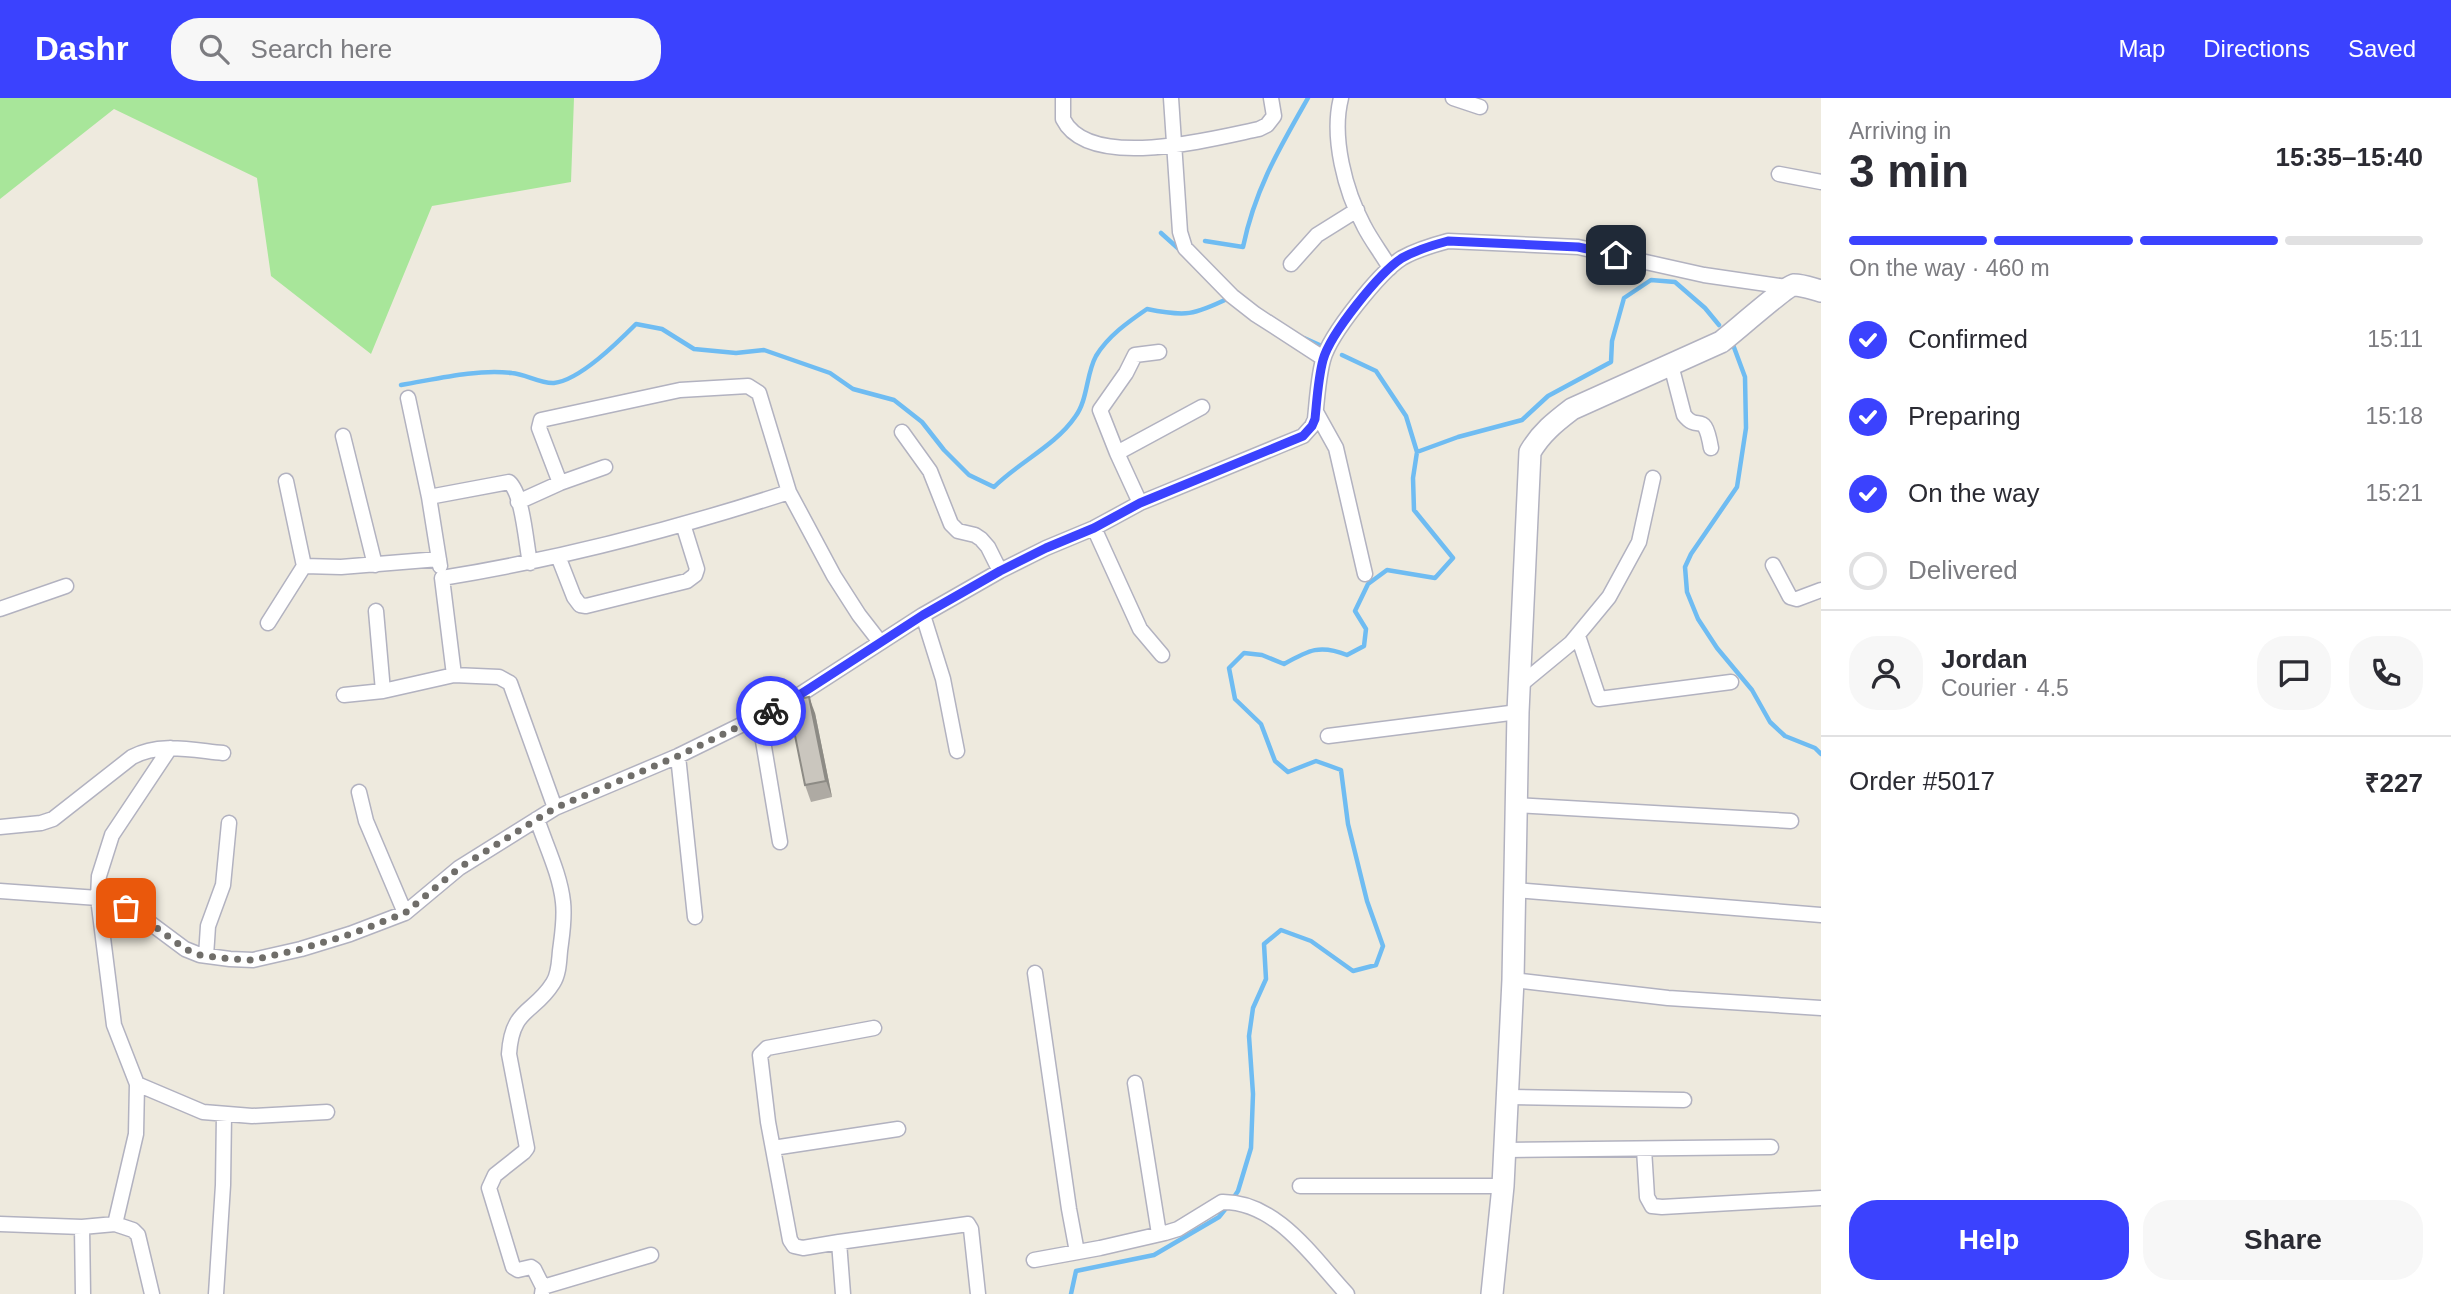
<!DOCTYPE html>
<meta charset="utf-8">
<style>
:root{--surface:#fff;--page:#f7f7f7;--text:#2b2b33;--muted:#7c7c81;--line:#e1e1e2;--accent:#3b42fe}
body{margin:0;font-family:Helvetica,sans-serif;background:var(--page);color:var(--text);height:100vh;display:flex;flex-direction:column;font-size:26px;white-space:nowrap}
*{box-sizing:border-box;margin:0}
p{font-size:23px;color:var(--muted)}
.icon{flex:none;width:38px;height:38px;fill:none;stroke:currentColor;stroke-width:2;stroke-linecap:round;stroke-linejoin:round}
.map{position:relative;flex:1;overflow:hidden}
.drawer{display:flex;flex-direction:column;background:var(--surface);width:630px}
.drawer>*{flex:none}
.pin{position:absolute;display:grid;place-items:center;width:60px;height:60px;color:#fff;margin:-30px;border-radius:14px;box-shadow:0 4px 10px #0006}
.courier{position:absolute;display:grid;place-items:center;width:70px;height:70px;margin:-35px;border:5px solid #3b42fe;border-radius:50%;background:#fff;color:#222;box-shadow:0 2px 9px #0007}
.head em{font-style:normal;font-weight:700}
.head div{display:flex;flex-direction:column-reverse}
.head{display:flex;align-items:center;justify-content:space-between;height:119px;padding:0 28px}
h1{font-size:46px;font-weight:700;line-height:52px}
.bar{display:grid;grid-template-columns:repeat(4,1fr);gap:10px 7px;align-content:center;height:84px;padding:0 28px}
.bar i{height:9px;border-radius:5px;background:var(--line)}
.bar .on{background:var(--accent)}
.bar p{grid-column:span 4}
.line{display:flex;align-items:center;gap:18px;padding:0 28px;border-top:2px solid var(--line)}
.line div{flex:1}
.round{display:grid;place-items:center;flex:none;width:74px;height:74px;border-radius:28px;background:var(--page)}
ol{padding:0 28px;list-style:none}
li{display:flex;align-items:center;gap:21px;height:77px}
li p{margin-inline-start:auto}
li .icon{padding:7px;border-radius:50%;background:var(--accent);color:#fff;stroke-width:4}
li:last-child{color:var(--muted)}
li i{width:38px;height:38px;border:4px solid var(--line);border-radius:50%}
.cta{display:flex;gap:14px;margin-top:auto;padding:14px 28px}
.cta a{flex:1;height:80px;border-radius:28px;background:var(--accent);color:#fff;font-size:28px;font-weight:700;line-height:80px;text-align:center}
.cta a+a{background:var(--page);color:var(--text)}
header{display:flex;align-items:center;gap:42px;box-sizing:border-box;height:98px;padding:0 35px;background:var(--accent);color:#fff}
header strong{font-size:33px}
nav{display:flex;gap:38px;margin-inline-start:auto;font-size:24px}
.search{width:490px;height:63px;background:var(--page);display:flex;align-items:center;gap:18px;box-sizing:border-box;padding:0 24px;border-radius:28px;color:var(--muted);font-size:26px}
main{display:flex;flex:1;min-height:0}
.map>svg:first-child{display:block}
.green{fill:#a8e69a}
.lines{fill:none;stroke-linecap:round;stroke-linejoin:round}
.stream{stroke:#6fbcf2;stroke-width:4.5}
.street-casing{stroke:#b2b2c0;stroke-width:17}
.secondary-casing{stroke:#b2b2c0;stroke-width:24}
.street{stroke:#fff;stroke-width:14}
.secondary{stroke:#fff;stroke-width:21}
.wall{fill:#aeaaa3}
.shaded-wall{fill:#8d8b85}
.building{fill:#cac6be;stroke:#8d8b85;stroke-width:2}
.done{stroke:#706e6a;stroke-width:7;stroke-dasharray:0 12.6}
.route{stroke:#3b42fe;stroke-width:9}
</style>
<header>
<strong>Dashr</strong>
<div class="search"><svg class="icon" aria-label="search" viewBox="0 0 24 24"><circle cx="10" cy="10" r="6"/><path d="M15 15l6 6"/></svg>Search here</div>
<nav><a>Map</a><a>Directions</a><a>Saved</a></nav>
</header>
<main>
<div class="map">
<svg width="1821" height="1196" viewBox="0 0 1821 1196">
<rect width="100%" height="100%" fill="#eeeade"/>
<path class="green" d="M0 0H574L571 84 432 108 371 256 271 178 257 80 114 11 0 101Z"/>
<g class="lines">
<path class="stream" d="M1161 135 1181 153
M1205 143 1243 149C1255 91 1279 51 1308 0
M1304 240 1324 249
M1732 244 1745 279 1746 330 1737 389 1691 456 1685 469 1687 494 1698 521 1717 550 1752 592 1770 624 1785 638 1815 650 1821 656
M401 287C437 281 475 271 512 275 525 276 541 286 554 285 580 282 618 244 636 226L662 231 694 251 736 255 764 252 830 275 853 291 894 302 922 324 944 352 969 377 994 389C1018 365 1056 347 1075 319 1088 302 1086 276 1096 258 1108 238 1128 224 1147 211 1186 219 1194 217 1229 200
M1417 354 1458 339 1522 322 1548 298 1611 264 1612 243 1624 200 1651 182 1675 184 1705 210 1719 227
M1232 1102 1238 1093 1251 1050 1253 996 1249 938 1253 910 1266 881 1264 846 1281 832 1311 843 1353 873 1376 867 1383 848 1367 803 1348 726 1341 672 1316 663 1288 674 1275 663 1261 626 1235 601 1229 570 1244 555 1262 557 1284 566C1309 552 1320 546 1347 557L1364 548 1366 531 1355 513 1368 486 1387 472 1435 480 1453 460 1414 412 1413 380 1417 354 1406 318 1376 273 1342 257
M1071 1196 1076 1173 1154 1157 1219 1119 1227 1109"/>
<defs>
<path id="street" d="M1063 0V21C1089 74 1215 40 1259 31L1267 27 1274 18 1271 0
M1171 0 1180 134 1185 150 1232 198 1255 216 1323 260
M1341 0C1331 39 1345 93 1364 128 1371 142 1382 156 1390 170
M1453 0 1480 9
M1779 76 1821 84
M1291 166 1317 137 1357 112
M1671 267 1684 317C1699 336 1704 310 1711 350
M408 300 429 399 440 468
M1316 314 1336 350 1365 476
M902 334 930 373 951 426 958 433 975 437 981 441 988 449 1000 473
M343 338 375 467
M1117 355 1202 309
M286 383 304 468
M560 385 539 330 541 322 680 292 748 288 759 295 789 394 834 478 859 517 880 544
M429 399 509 384C523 396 526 446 530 465
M518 404 560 385 605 369
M1140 405 1117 355 1100 312 1126 275 1135 257 1159 254
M1094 430 1140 531 1162 557
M558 458 574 499 580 507 586 508 687 483 695 477 697 471 683 426
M1773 467 1790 499 1797 501 1821 492
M0 511 66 488
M376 513 383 593 454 577
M923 517 943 581 957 653
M268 525 304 468 341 469 439 461
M1578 538 1599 601 1731 584
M1519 588 1571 545 1609 499 1639 444 1653 380
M344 597 383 593
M759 619 780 744
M1328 638 1518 614
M678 658 695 819
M359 694 366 723 405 815
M1517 707 1791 723
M555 710 510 585 499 579 454 577 442 480C560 461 675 431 789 394
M537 721C546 748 560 776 563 804 565 821 562 837 560 853 559 863 559 876 553 885 534 916 512 909 509 956L527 1050 524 1054 495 1077 489 1090 513 1169 518 1172 531 1169 534 1171 543 1189
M0 729 41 725 53 721 132 659C160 644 192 652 223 655
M1516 792 1821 817
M0 793 98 800 138 816 185 851 200 857 230 861 253 862 301 851 350 836 405 815 459 770 555 710 678 658 790 603 923 517 1000 473 1046 450 1094 430 1140 405 1303 338 1312 328 1315 321C1317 302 1318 281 1323 262 1330 236 1380 174 1402 160 1416 152 1433 147 1448 143L1578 149 1704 177 1787 189
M206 858 208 828 223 787 229 725
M1035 875 1069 1111 1077 1154
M1513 882 1668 900 1821 910
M1135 985 1159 1136
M137 986 203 1014 252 1018 327 1014
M1508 999 1684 1002
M773 1050 898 1031
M1644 1051 1647 1099 1652 1108 1662 1109 1821 1100
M1505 1052 1771 1049
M1300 1088H1503
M0 1126 82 1129 115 1126 136 1036 137 986 114 927 98 800 99 778 112 737 170 650
M115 1126 133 1132 138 1137 152 1196
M82 1129 83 1196
M839 1144 968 1126 971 1131 978 1196
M1034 1162 1100 1150 1165 1135 1178 1131 1222 1104C1277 1103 1314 1161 1347 1196
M216 1196 223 1087 224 1016
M542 1196 543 1189 651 1157
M843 1196 839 1144 803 1150 794 1148 790 1142 768 1024 760 957 767 950 874 930"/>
<path id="secondary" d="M1492 1196 1503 1088 1513 882 1518 614 1530 354C1541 335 1555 324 1572 311L1721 244C1733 235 1786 188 1794 187 1803 187 1813 191 1821 193"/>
</defs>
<use href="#street" class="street-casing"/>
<use href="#secondary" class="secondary-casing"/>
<use href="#street" class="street"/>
<use href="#secondary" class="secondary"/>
</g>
<path class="wall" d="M815 615 832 699 811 704 805 687Z"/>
<path class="shaded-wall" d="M809 599 815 615 832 699 826 683Z"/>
<path class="building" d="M809 599 826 683 805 687 788 603Z"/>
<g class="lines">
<path class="done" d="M126 810 138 816 185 851 200 857 230 861 253 862 301 851 351 836 405 815 459 770 555 710 678 658 771 613"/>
<path class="route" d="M771 613 790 603 923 517 1000 473 1046 450 1094 430 1140 405 1303 338 1312 328 1315 321C1317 302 1318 281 1323 262 1330 236 1379 175 1402 160 1416 152 1433 147 1448 143L1578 149 1616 157"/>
</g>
</svg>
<div class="pin" style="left:126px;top:810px;background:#ea580c"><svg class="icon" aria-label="bag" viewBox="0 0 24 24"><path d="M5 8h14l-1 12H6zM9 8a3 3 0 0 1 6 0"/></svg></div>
<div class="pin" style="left:1616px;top:157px;background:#1f2937"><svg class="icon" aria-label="home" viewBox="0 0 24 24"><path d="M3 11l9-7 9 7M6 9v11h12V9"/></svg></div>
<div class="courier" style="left:771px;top:613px"><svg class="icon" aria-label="bike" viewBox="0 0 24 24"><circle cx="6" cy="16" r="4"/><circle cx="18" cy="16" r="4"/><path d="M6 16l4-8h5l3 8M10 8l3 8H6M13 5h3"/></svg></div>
</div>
<section class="drawer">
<div class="head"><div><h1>3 min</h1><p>Arriving in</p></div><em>15:35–15:40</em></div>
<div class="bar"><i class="on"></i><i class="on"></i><i class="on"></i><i></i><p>On the way · 460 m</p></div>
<ol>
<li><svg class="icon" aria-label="check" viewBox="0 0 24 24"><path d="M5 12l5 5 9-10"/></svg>Confirmed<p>15:11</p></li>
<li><svg class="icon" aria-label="check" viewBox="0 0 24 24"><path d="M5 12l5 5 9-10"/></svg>Preparing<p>15:18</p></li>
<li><svg class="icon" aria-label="check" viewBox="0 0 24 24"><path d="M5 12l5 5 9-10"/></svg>On the way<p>15:21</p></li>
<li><i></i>Delivered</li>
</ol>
<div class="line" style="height:126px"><a class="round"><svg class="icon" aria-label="person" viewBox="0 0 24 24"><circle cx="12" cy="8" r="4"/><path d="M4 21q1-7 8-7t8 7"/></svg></a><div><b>Jordan</b><p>Courier · 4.5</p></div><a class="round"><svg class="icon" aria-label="chat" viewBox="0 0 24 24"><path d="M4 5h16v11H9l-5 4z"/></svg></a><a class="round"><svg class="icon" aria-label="phone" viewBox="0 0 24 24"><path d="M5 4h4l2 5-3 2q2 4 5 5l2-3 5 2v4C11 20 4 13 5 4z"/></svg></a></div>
<div class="line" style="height:91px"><div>Order #5017</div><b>₹227</b></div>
<div class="cta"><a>Help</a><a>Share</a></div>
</section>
</main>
